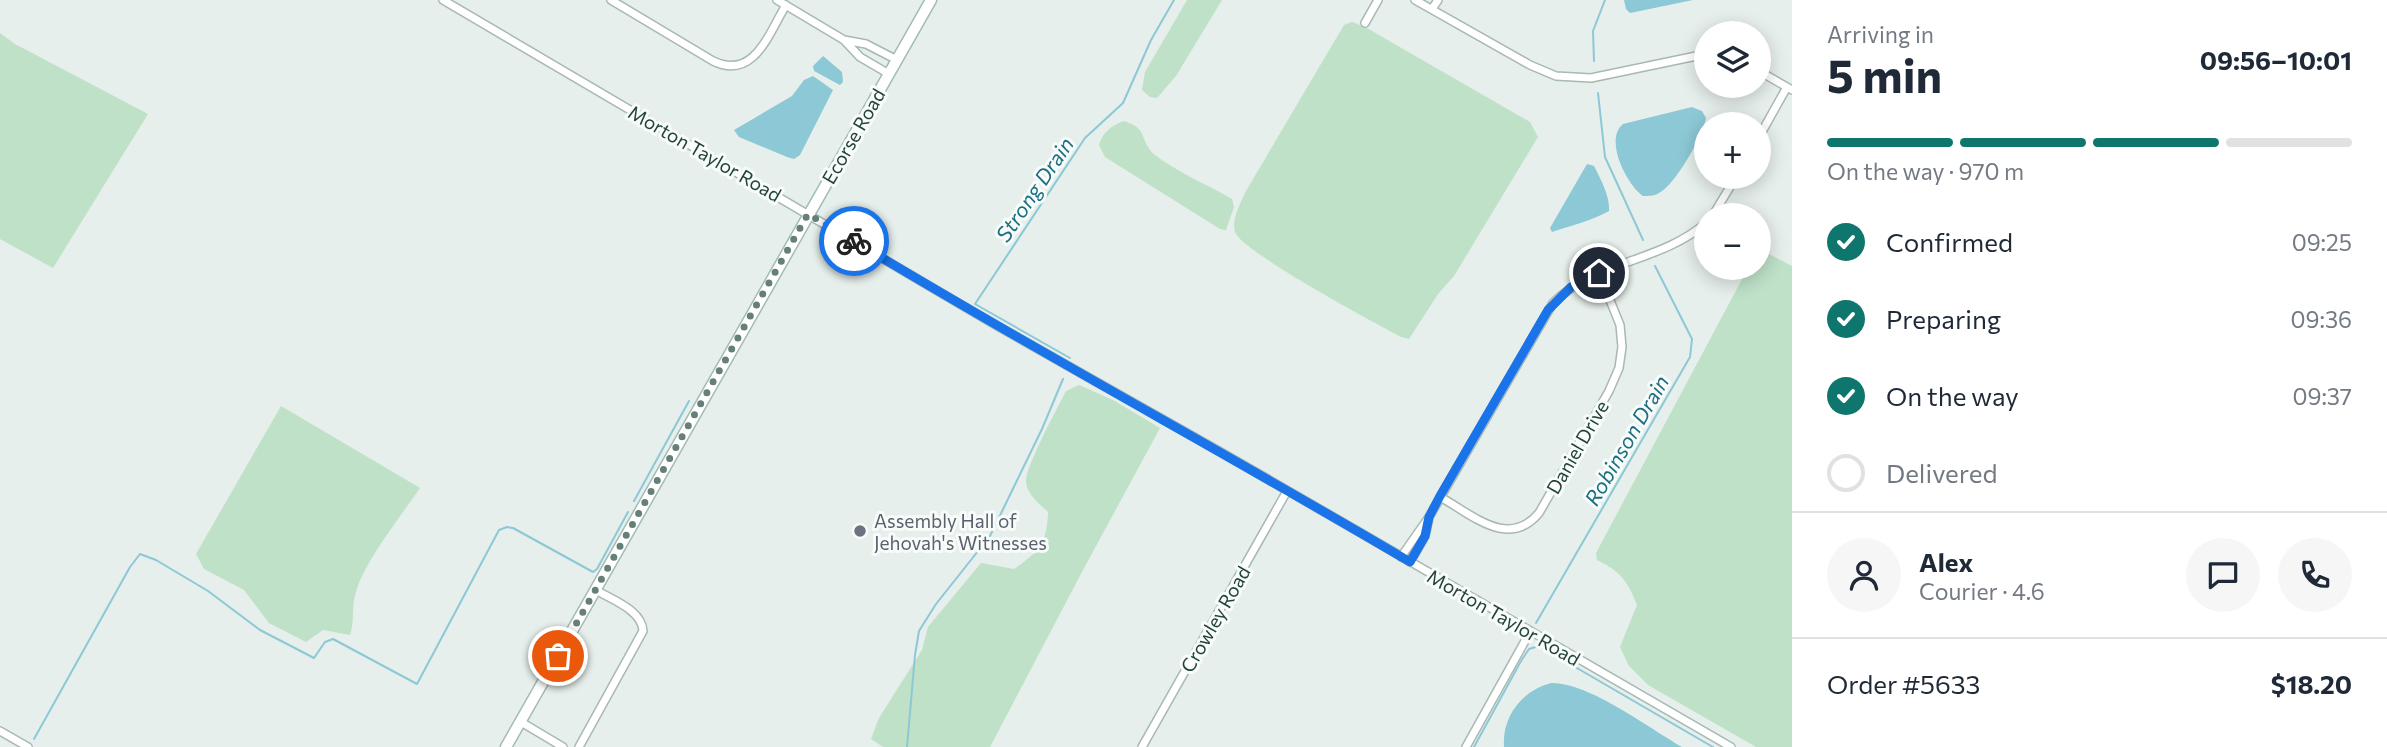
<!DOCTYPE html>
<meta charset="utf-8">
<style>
:root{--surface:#fff;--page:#f6f6f7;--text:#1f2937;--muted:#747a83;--line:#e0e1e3;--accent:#0f766e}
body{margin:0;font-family:Commissioner,sans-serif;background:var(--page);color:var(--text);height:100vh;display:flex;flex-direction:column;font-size:26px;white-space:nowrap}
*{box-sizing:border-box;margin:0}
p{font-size:23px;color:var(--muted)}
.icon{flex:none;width:38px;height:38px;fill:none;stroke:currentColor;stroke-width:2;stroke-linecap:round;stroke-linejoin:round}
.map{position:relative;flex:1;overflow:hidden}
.details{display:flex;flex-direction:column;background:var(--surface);width:595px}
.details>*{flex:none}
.fabs{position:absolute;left:1694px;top:21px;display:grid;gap:14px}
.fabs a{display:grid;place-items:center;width:77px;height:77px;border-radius:50%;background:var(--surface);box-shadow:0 4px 18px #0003;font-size:35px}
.pin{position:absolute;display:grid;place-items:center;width:60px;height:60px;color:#fff;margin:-30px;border:4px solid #fff;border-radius:50%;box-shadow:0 2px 7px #0007}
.courier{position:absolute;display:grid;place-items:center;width:70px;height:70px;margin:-35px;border:5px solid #1a73e8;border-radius:50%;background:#fff;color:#222;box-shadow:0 2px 9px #0007}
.summary em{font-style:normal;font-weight:700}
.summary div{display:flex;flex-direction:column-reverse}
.summary{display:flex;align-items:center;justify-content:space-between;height:119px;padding:0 35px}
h1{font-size:46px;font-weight:700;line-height:52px}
.bar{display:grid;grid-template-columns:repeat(4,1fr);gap:10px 7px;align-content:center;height:84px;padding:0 35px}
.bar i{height:9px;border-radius:5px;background:var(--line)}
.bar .on{background:var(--accent)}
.bar p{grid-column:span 4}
.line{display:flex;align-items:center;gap:18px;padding:0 35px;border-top:2px solid var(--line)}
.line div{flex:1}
.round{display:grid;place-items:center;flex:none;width:74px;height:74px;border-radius:37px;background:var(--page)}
ol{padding:0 35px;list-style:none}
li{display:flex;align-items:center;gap:21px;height:77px}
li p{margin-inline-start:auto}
li .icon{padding:7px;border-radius:50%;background:var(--accent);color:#fff;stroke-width:4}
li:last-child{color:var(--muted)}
li i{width:38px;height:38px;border:4px solid var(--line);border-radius:50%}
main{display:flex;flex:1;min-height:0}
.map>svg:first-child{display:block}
.green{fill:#bee1c8}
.water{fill:#8cc8d5}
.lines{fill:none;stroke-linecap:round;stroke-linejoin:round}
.stream{stroke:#8cc8d5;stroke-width:2}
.street-casing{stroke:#a8b8b3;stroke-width:10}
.secondary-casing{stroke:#a3bbb3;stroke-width:13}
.street{stroke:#fff;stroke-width:7}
.secondary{stroke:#fff;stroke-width:10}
.done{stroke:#677f79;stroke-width:7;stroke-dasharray:0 12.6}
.route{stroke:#1a73e8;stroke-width:9}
.worship-dot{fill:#6b7280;stroke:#f7fbf9;stroke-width:2.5}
.labels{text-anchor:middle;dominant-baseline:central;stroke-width:6;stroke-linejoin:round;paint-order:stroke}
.street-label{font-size:19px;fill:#23423b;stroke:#f7fbf9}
.worship-label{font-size:19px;fill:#5b616d;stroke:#f7fbf9;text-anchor:start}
.water-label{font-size:21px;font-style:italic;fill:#1a6e82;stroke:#f7fbf9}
</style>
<main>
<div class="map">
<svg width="1792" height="747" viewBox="0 0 1792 747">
<rect width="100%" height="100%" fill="#e6efeb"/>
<path class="green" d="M1187 0H1222L1176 76 1157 98 1150 97 1142 90 1145 72Z
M1352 22 1365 27 1530 122 1538 137 1454 276 1438 294 1409 339 1401 337C1375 323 1242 252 1235 232 1231 220 1241 202 1246 191L1344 25Z
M0 33 15 44 148 114 53 268 0 239Z
M1123 121C1149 127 1139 142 1155 155 1177 172 1208 185 1232 199L1234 207 1226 230 1220 229 1105 157 1099 145C1103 132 1110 127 1123 121Z
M1759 254H1769L1792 266V747H1756L1648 685 1629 666 1620 647 1637 605C1627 580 1621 572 1597 560L1596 553 1748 268H1759Z
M1079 385 1113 400 1160 428 1083 570 990 747H883L871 739 879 718 922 650 928 627 981 563 1014 569C1039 552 1047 543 1048 512 1040 504 1027 495 1026 482 1025 467 1058 407 1066 391Z
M281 406 420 488C401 516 365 561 356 592 351 606 355 621 350 635L323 630 306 642 269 623 244 590 204 569 196 554Z"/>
<path class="water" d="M1624 0H1693L1630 13 1626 9Z
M823 56 842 72 843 82 840 85 814 71 813 66Z
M813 76 833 90 800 155 794 159 787 157 739 137 734 130 792 96 804 80Z
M1692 107 1702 111 1706 118C1703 136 1675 185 1659 193 1655 196 1648 196 1643 196 1626 184 1604 139 1623 124Z
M1587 164 1594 166C1601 180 1610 196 1609 211 1591 221 1572 225 1552 232L1550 228Z
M1551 683C1588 682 1649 728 1682 747H1504C1502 716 1522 691 1551 683Z"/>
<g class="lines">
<path class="stream" d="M1594 61 1593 31 1605 0
M1598 93 1605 157 1643 240
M1070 358 975 304 1085 138 1123 103 1151 40 1174 0
M634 501 689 401
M1536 623 1690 357 1692 339 1655 266
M34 739 130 567 140 554 156 560 208 591 260 630 314 658 325 642 333 639 417 684 499 530 507 527 513 528 593 572 597 569 628 512
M907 747 915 655 919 631 936 604 990 536 1042 429 1063 379
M1474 747 1521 661 1529 649 1539 646 1713 747"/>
<defs>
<path id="street" d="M443 0 994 324 1219 451 1731 747
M611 0 713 61C754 81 769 33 786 5
M777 0 844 40 860 57 889 74
M1415 0 1530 65 1556 76 1591 78 1706 54
M1432 9 1438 0
M1365 23 1378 0
M844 40 866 44 897 60
M1759 71 1792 90
M1759 137 1787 87
M1713 215 1736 177
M1440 497C1472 514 1508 550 1539 513L1609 391 1619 368 1622 347 1620 325 1599 273
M1401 557 1429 517 1553 303C1595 261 1661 262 1706 223
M1410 562 1425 536 1429 518
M521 722 563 747
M0 731 28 747
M579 747 643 631C642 610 612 600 596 590
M1142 747 1287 491
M1466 747 1530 632"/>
<path id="secondary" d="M506 747 931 0"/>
</defs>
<use href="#street" class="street-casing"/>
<use href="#secondary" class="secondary-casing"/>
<use href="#street" class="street"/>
<use href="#secondary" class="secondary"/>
</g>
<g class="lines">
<path class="done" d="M558 656 808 214 854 241"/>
<path class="route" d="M854 241C1037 352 1226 453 1410 562L1425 536 1429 517 1440 496 1548 310 1571 287 1599 273"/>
</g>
<circle class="worship-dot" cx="860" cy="531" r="7"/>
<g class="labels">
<g class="street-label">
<text transform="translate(853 136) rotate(-60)">Ecorse Road</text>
<text transform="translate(705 153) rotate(30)">Morton Taylor Road</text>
<text transform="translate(1577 447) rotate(-60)">Daniel Drive</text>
<text transform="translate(1504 617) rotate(30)">Morton Taylor Road</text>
<text transform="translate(1215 619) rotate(-60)">Crowley Road</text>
</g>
<g class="worship-label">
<text x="874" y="520">Assembly Hall of<tspan x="874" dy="22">Jehovah's Witnesses</tspan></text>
</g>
<g class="water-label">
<text transform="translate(1034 189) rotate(-56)">Strong Drain</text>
<text transform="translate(1626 440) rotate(-60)">Robinson Drain</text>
</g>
</g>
</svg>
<div class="fabs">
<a><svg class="icon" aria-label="layers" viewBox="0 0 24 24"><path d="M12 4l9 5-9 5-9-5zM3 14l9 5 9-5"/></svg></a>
<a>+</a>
<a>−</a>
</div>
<div class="pin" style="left:558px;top:656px;background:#ea580c"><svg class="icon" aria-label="bag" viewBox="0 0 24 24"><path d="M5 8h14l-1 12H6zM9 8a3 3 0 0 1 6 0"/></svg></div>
<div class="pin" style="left:1599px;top:273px;background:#1f2937"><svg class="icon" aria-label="home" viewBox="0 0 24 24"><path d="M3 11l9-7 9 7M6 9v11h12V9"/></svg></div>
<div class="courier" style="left:854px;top:241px"><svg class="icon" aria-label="bike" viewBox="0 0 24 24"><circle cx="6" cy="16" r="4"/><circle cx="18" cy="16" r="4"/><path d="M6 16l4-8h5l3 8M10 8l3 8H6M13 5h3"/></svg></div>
</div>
<section class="details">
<div class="summary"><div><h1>5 min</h1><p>Arriving in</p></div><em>09:56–10:01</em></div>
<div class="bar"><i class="on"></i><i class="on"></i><i class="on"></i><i></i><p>On the way · 970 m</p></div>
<ol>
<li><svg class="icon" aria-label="check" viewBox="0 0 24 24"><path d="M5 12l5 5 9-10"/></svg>Confirmed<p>09:25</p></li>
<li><svg class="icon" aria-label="check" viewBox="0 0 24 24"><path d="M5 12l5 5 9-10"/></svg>Preparing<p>09:36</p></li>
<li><svg class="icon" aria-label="check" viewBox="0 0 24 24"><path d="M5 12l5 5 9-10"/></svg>On the way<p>09:37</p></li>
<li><i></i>Delivered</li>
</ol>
<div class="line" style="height:126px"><a class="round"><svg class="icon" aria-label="person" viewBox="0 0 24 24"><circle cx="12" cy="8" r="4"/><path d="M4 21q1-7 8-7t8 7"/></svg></a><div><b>Alex</b><p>Courier · 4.6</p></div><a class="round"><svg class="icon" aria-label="chat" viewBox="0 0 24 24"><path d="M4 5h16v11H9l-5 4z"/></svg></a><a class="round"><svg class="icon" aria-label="phone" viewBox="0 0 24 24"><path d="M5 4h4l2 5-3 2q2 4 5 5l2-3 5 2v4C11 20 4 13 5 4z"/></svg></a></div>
<div class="line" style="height:91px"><div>Order #5633</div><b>$18.20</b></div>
</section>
</main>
